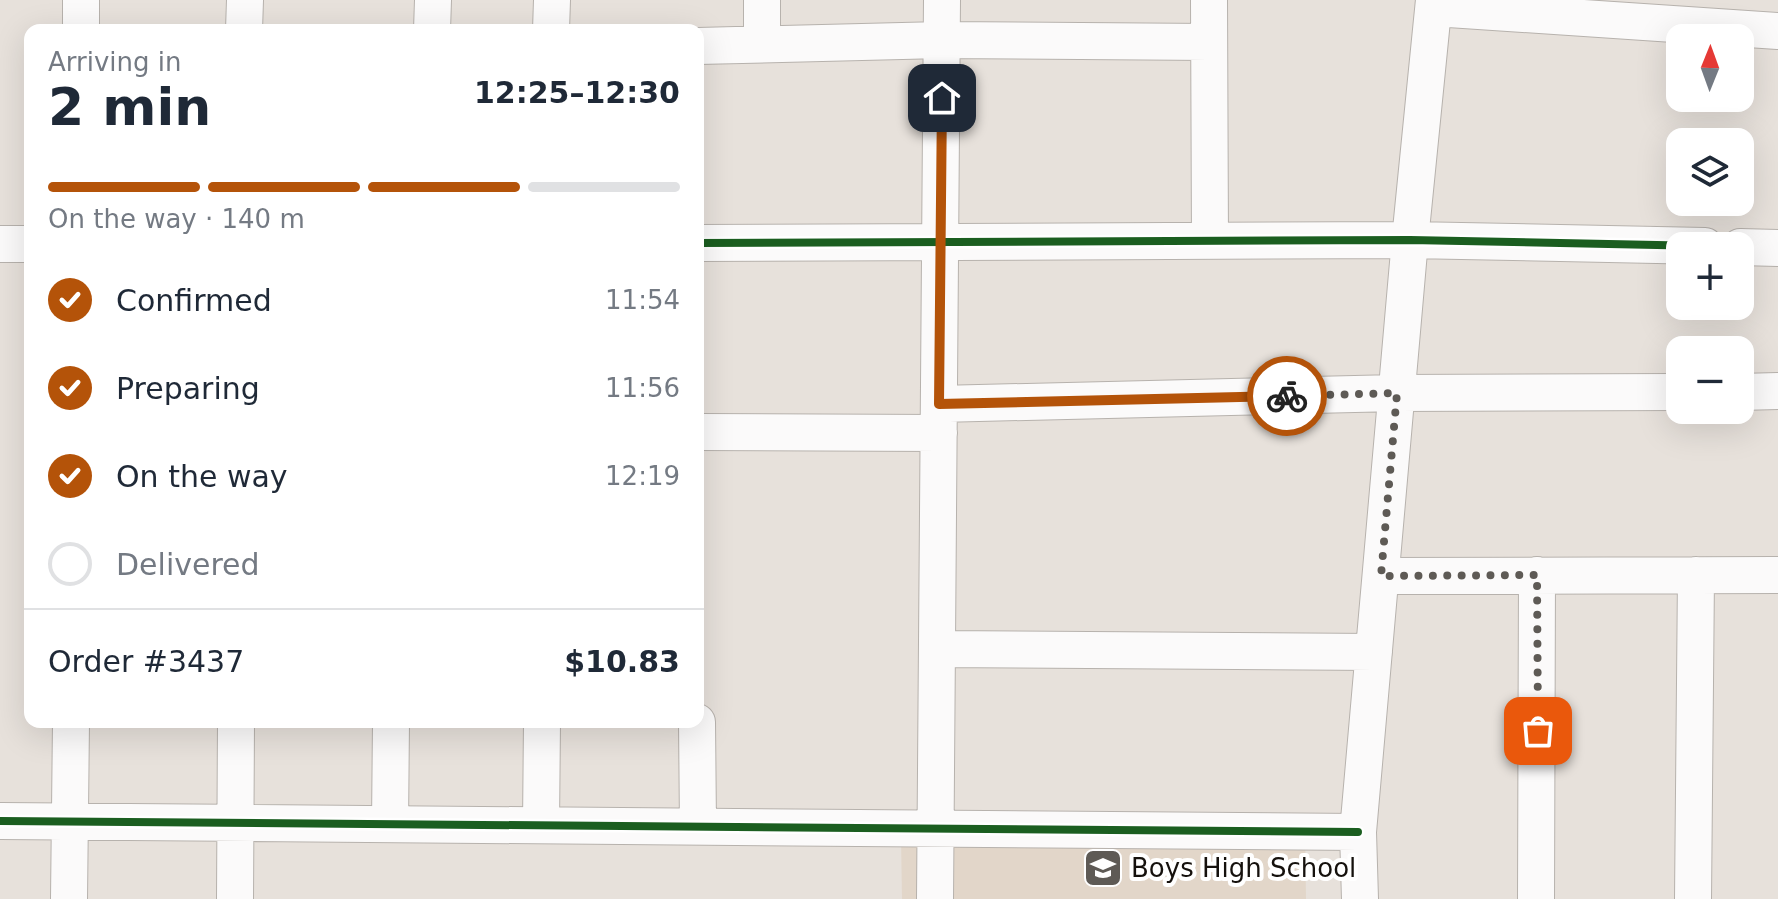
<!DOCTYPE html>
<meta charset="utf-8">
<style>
:root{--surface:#fff;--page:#f6f6f7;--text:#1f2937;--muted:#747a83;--line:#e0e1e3;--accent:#b45309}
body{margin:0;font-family:"DejaVu Sans",sans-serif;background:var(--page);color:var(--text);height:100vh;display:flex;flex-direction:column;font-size:30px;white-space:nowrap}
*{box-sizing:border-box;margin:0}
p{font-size:26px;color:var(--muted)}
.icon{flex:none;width:44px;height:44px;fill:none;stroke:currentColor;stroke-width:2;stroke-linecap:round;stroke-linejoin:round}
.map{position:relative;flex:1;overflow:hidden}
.details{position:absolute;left:24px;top:24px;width:680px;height:704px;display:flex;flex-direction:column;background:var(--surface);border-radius:16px;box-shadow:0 8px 32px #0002}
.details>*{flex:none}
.needle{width:52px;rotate:1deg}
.buttons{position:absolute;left:1666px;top:24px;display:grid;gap:16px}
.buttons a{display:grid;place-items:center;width:88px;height:88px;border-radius:16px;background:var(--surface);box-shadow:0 8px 32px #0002;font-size:40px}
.pin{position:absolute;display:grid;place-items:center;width:68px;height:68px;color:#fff;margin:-34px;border-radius:16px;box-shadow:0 4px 12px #0006}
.courier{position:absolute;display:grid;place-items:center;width:80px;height:80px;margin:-40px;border:6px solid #b45309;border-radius:50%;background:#fff;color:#222;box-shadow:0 2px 10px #0007}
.head em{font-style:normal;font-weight:700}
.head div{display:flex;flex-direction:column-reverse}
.head{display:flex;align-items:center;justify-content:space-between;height:136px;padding:0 24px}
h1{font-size:52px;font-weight:700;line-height:60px}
.bar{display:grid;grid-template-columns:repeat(4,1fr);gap:12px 8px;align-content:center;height:96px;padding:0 24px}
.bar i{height:10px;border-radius:6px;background:var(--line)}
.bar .active{background:var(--accent)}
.bar p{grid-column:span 4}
.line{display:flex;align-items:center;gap:20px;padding:0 24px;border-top:2px solid var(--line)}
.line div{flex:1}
ol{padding:0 24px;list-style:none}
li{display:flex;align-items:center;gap:24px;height:88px}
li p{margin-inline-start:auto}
li .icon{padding:8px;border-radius:50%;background:var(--accent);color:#fff;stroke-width:4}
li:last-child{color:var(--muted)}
li i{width:44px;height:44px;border:4px solid var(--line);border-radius:50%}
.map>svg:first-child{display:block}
.built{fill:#e2d6c9}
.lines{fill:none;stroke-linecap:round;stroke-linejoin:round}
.minor-casing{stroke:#b7b2ad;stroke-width:38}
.minor{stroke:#fbfafa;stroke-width:36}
.cycleway-casing{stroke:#fff;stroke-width:13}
.cycleway{stroke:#1b5e20;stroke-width:8}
.done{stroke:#5e5a55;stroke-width:8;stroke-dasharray:0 14.4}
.route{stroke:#b45309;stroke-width:10}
.labels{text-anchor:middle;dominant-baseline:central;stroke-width:8;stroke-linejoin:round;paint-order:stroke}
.poi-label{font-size:26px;fill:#15110d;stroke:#fff;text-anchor:start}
</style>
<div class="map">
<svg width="1778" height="899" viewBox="0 0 1778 899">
<rect width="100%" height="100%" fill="#e7e1db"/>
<path class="built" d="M1305 828 1306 899H902L901 836Z"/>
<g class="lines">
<defs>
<path id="minor" d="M1209 0 1210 241
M1434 8 1778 31
M81 30V0
M244 30 245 0
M432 30 433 0
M551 30 552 0
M762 44V0
M698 46 942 40 1209 42
M698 243 1410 240 1705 246
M0 244H30
M1740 247 1778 248
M1740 392 1778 391
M939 404 1397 393 1680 392
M698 432 939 433
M1381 576 1778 575
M937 649 1374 652
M697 722 698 826
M0 821 1358 832
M390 824 391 722
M541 825 542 722
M69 899 71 722
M235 899 236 722
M935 899 942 0
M1360 899 1358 832 1410 240 1434 0
M1536 899 1537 575
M1693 899 1696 575"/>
</defs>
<use href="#minor" class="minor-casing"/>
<use href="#minor" class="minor"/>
<defs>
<path id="cycleway" d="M698 243 1410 240 1705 246
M0 821 1358 832"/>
</defs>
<use href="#cycleway" class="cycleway-casing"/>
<use href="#cycleway" class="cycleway"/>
</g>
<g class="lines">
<path class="done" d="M1287 396 1397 393 1381 576 1537 575 1538 731"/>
<path class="route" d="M942 98 939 404 1287 396"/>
</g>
<defs>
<symbol id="university-square" viewBox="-11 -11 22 22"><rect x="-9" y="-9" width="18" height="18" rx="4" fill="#5e5a55" stroke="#fff"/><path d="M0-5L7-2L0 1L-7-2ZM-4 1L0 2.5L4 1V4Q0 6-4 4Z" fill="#fff"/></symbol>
</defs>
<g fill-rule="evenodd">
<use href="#university-square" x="1081" y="846" width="44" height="44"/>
</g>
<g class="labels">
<g class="poi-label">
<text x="1131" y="868">Boys High School</text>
</g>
</g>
</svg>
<div class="buttons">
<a><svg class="needle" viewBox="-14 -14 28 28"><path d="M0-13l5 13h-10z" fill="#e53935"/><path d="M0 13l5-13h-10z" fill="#747a83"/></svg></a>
<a><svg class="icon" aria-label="layers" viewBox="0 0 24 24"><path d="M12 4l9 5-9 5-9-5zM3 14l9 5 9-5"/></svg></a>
<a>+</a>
<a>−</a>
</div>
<div class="pin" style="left:1538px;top:731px;background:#ea580c"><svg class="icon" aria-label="bag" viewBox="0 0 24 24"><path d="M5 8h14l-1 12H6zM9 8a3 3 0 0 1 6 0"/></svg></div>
<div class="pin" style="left:942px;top:98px;background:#1f2937"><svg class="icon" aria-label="home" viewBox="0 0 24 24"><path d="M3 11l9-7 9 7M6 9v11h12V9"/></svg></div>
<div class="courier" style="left:1287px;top:396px"><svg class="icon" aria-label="bike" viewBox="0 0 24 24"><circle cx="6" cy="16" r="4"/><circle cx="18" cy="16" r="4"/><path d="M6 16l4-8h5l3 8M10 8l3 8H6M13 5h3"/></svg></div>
<section class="details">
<div class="head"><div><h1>2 min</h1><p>Arriving in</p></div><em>12:25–12:30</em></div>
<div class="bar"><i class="active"></i><i class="active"></i><i class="active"></i><i></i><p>On the way · 140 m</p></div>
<ol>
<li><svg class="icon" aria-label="check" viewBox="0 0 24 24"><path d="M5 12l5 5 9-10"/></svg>Confirmed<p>11:54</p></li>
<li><svg class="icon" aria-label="check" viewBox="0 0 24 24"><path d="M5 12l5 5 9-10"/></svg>Preparing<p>11:56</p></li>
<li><svg class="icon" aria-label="check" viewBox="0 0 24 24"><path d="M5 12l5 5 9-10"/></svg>On the way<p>12:19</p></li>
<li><i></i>Delivered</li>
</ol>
<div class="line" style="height:104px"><div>Order #3437</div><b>$10.83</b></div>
</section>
</div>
